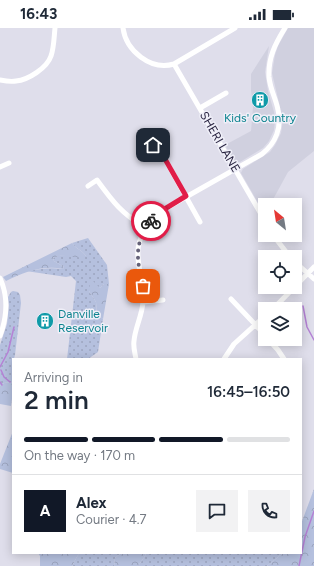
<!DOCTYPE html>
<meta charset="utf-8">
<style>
:root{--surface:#fff;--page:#f2f2f3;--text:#1f2937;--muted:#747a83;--line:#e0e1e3;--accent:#111827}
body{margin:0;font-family:Figtree,sans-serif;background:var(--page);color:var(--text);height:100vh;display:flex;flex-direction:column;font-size:15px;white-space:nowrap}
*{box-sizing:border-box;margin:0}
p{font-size:13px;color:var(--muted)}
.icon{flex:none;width:22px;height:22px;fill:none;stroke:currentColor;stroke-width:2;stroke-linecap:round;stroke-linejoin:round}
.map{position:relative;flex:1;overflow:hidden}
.side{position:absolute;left:12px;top:330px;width:290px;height:196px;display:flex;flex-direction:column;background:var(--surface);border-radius:0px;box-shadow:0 2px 10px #0003}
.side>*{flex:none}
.needle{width:26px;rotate:330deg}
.controls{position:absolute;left:258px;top:170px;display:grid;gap:8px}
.controls a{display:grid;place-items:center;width:44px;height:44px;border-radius:0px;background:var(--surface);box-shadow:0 2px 10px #0003;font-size:20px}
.pin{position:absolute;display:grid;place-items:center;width:34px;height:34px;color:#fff;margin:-17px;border-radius:8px;box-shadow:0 2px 6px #0006}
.courier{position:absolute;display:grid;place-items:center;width:40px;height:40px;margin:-20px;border:3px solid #e11d48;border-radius:50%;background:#fff;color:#222;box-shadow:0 1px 5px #0007}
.headline em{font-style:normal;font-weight:600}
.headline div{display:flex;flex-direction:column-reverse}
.headline{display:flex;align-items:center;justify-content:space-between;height:68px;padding:0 12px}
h1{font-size:26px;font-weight:600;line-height:30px}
.bar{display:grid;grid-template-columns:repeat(4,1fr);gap:6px 4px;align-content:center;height:48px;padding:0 12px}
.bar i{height:5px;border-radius:3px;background:var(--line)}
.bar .active{background:var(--accent)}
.bar p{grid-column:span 4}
.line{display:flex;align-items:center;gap:10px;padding:0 12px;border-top:1px solid var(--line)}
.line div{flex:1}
.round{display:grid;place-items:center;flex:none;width:42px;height:42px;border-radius:0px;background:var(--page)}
.status{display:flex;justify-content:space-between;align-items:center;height:28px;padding:0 20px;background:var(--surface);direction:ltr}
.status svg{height:11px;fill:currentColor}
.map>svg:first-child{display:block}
.built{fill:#d0d0df}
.green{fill:url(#green-dots)}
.forest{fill:url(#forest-crowns)}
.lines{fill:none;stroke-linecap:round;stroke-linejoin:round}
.stream{stroke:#b582d5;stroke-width:1.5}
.street{stroke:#fff;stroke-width:5}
.done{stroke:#656279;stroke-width:4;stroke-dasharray:0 7.2}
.route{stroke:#e11d48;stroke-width:5}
.labels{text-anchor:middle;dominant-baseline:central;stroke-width:3;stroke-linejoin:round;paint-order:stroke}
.culture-label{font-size:12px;fill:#0d838f;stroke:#efeff8}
.street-label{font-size:12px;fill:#241f3c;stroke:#efeff8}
</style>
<div class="status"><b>16:43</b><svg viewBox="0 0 49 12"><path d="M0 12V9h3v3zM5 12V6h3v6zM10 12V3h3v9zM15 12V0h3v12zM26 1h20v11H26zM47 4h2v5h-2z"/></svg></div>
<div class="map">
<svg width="314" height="538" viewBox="0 0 314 538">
<defs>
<pattern id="green-dots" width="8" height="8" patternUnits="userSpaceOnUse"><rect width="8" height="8" fill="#b5c0de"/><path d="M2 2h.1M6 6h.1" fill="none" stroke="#9ca5bf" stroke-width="1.8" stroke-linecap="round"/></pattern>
<pattern id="forest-crowns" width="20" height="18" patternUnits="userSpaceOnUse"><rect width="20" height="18" fill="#b5c0de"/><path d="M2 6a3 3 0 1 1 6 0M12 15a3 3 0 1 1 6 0" fill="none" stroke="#9ca5bf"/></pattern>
</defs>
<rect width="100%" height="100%" fill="#dfdeeb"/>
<path class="built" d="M288 0H314V123L288 144 270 177H265V187L241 145 243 141 270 124 275 117 281 105 283 92 272 45 275 27 278 18Z
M269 18 265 44 268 63 274 84 275 93 274 102 269 113 263 120 240 134H235L225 117 251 103 253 79 251 62V46Z"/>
<path class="green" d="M88 210 107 237 109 256H104L100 260 96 258 89 263 96 274 97 287 103 291 98 324 88 331H67L76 253 71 248 66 249 26 243C39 241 50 239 63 241L64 239 54 233 53 230C63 225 75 228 86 228 82 222 76 221 72 215Z
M13 263 18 264 20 267 21 275 15 327 12 338 13 341V354L4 355 0 358V317L7 296 9 277 8 269 11 264Z
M80 525H121L115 530 114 538H72C75 533 76 529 80 525Z
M146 525H283L267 538H138L145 528Z"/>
<path class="forest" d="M72 215C76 221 82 222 86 228 74 232 65 224 53 230L54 233 64 239 63 241C43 237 25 244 6 253L3 249Z
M93 253 100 260 104 256H109L103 291 97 287 96 274 89 263 90 256Z
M13 354V370L12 371 11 378 0 376V358L4 355Z
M13 403V445L0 441V436Z
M314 461V538H267L283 525H301V496Z
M38 525H80C76 529 75 533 72 538H40V528Z
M121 525H146L145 528 138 538H114L115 530Z"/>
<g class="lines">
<path class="stream" d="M303 278 307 299 314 312
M0 339 8 324 14 299
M1 342 4 349 10 354
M0 354 2 357
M299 538 305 509 314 483"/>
<path class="street" d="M123 0C126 23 151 43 174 36L235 0
M174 36 265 193
M0 52C5 53 11 54 16 53 28 52 47 40 51 28 54 20 54 9 55 0
M200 80 226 65
M153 117 161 124 200 194
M0 139 9 135
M88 158 97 152C113 174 122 186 146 200
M273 207 290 229
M295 234 314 251
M0 250C9 270 7 289 0 308
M231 271 265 307
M143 274 163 272
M273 281 314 239
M268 311 278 322 284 331
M136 331C135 325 133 319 134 313 135 300 142 288 143 274 144 259 139 244 138 229 136 210 149 193 163 182L262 126C276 115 282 99 278 82 276 71 270 61 269 49 268 30 275 16 285 0
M224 331 234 316 265 288"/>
</g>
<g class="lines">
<path class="done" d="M143 258C137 232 133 216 151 193"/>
<path class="route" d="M151 193 163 182 186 168 161 124 153 117"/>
</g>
<defs>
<symbol id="building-disc" viewBox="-11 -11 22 22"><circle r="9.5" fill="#0f9aa8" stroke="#efeff8"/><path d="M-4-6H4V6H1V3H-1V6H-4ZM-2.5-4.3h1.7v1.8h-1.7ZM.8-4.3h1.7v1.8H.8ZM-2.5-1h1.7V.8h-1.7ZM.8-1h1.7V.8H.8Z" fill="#fff"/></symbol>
</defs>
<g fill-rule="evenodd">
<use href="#building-disc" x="250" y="62" width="20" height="20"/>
<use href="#building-disc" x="35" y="283" width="20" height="20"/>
</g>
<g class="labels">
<g class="culture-label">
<text x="260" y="90">Kids' Country</text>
<text x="58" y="286" text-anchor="start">Danville<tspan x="58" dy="14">Reservoir</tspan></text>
</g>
<g class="street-label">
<text transform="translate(220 114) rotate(60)">SHERI LANE</text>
</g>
</g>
</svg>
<div class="controls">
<a><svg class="needle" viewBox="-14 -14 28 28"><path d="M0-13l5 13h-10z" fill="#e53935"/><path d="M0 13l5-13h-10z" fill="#747a83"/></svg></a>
<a><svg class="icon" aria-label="locate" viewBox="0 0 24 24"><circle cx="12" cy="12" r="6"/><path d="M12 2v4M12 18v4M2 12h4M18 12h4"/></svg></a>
<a><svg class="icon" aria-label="layers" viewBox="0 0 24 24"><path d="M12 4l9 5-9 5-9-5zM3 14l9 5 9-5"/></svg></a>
</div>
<div class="pin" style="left:143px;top:258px;background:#ea580c"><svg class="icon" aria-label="bag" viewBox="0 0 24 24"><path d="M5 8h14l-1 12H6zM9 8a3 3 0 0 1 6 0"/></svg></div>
<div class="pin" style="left:153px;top:117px;background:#1f2937"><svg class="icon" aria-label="home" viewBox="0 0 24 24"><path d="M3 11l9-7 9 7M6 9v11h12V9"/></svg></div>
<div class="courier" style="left:151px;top:193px"><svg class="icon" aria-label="bike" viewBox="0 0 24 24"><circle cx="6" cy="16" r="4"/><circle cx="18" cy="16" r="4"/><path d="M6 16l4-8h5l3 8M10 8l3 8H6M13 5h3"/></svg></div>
<section class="side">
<div class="headline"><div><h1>2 min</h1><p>Arriving in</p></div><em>16:45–16:50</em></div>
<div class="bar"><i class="active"></i><i class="active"></i><i class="active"></i><i></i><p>On the way · 170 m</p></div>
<div class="line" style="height:72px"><b class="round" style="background:var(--accent);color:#fff">A</b><div><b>Alex</b><p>Courier · 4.7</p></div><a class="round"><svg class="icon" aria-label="chat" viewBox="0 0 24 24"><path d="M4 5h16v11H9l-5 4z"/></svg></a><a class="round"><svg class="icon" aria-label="phone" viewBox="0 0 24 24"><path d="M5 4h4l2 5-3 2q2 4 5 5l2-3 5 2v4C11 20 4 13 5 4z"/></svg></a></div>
</section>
</div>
